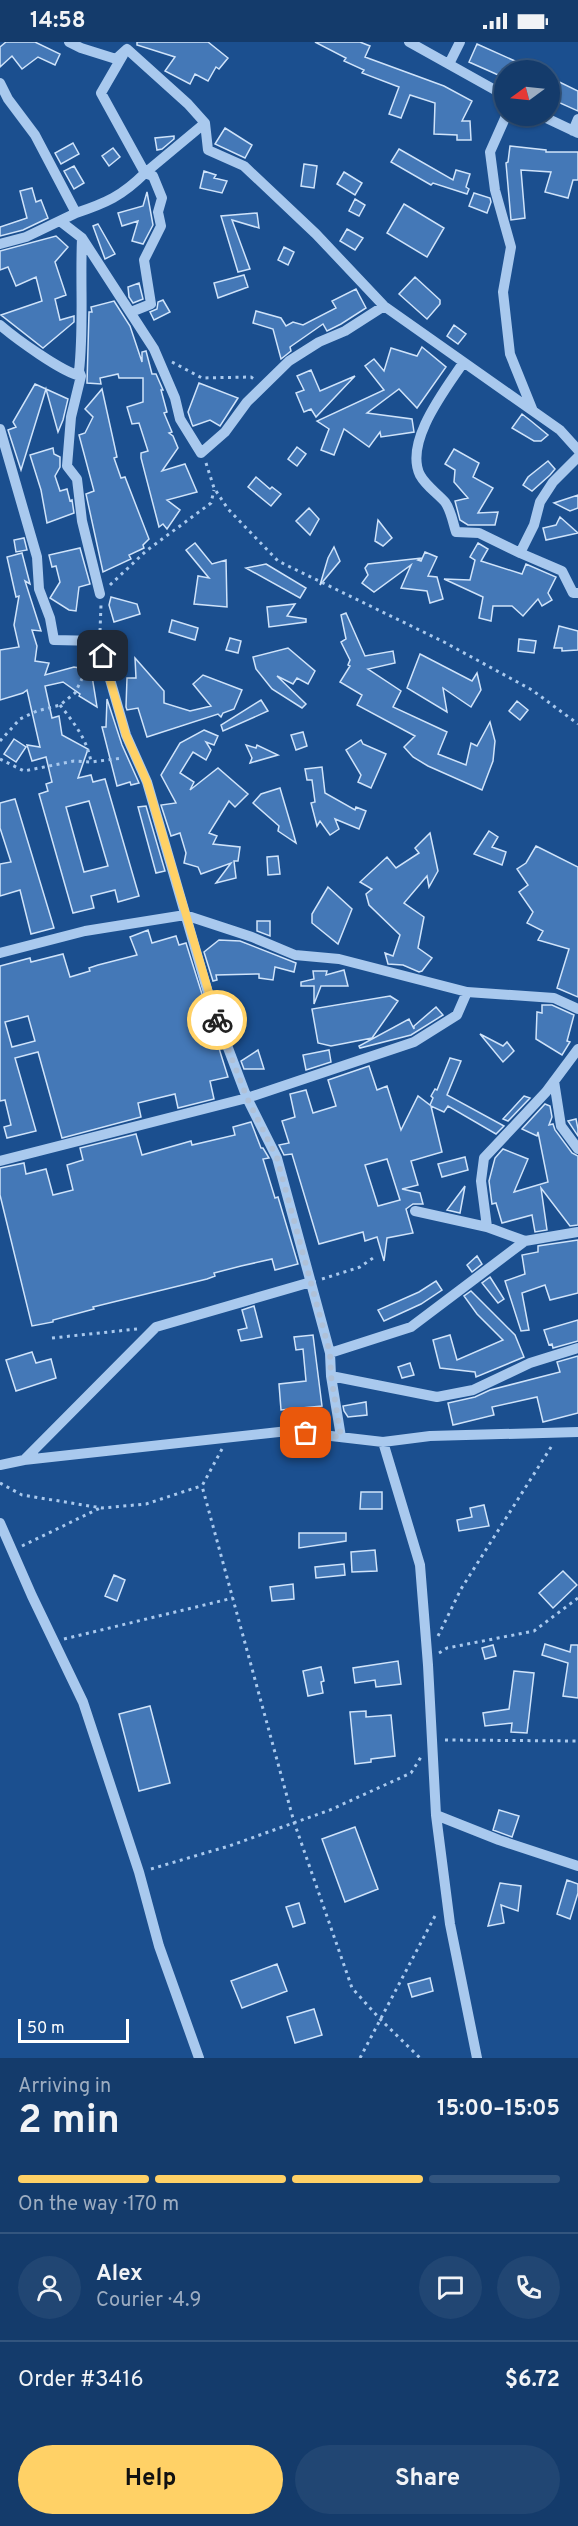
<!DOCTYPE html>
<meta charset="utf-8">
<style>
:root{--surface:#143b6b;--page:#214673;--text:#f1f3f6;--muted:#9dadc1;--line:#33557e;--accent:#ffd166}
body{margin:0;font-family:Overpass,sans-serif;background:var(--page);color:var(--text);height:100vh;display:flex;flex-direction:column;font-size:22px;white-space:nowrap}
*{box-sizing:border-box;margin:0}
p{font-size:20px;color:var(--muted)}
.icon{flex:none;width:33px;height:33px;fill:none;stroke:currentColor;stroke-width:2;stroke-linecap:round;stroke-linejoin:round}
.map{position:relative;height:2016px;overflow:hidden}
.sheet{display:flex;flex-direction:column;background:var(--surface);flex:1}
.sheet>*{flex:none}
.needle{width:39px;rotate:255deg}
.controls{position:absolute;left:494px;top:18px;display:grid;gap:12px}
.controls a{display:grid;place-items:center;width:66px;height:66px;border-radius:50%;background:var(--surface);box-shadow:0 2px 4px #0004,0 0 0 2px var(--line);font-size:30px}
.scale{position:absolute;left:18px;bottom:15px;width:111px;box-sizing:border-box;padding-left:6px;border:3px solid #fff;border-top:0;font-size:16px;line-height:21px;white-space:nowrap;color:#fff;-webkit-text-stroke:4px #1b4f8f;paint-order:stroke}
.pin{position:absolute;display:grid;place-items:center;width:51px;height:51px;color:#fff;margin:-26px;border-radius:12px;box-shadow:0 3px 9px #0006}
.courier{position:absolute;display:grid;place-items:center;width:60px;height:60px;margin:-30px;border:4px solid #ffd166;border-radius:50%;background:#fff;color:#222;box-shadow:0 2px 8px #0007}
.overview em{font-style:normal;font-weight:700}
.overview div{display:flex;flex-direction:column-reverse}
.overview{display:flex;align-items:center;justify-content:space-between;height:102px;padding:0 18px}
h1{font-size:39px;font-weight:700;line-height:45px}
.bar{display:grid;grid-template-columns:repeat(4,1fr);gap:9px 6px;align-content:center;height:72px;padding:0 18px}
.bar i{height:8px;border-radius:4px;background:var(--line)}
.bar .on{background:var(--accent)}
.bar p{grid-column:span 4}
.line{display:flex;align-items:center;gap:15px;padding:0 18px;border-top:2px solid var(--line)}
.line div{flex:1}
.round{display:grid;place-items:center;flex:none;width:63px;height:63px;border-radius:32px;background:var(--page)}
.cta{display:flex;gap:12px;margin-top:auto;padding:12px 18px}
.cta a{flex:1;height:69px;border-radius:36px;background:var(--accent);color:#111;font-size:24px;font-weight:700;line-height:69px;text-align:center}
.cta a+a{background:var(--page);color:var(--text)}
.status{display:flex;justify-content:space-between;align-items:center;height:42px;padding:0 30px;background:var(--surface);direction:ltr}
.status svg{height:16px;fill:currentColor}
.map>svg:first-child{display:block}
.building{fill:#4478b7;stroke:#cfe3fa;stroke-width:1.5;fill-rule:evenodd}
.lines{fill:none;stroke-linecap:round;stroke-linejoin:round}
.path{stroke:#a9c9ee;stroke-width:3;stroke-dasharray:3 4.5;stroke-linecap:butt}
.minor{stroke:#a9c9ee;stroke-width:10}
.done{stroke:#afc1d8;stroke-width:6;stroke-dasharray:0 10.8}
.route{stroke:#ffd166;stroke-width:8}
</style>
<div class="status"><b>14:58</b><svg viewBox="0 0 49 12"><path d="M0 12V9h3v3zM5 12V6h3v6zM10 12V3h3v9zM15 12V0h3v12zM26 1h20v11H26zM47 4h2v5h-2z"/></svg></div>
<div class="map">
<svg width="578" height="2016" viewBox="0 0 578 2016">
<rect width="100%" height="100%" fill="#1b4f8f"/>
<path class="building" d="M6 0H35L60 12 55 23 38 15 22 27 12 14 0 25V5Z
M137 0H208L228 16 219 27 216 25 208 39 195 32 190 42 165 29 175 15 137 3Z
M315 0H360L370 4 365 15 444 44 472 59 462 79H470L471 98H457V93L434 92 435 61 410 53 401 76 389 72 399 45 362 31 364 28 344 19 346 16Z
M477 2 535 28H504V35L496 32 469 20Z
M549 35 578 49V69L549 56Z
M225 86 252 103 245 116 215 102Z
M174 94V97L162 107 157 108 155 96Z
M73 101 79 112 61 122 55 111Z
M510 104 546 108V110H578V138H573L568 156 545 150 551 130 521 128 525 176 511 178 506 121 508 120Z
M113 106 120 115 109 124 102 114Z
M399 107 453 138 456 128 470 132 466 145 469 147 467 152 433 141 431 143 391 120Z
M304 122 317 124 314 146 301 144Z
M74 124 84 141 74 147 64 129Z
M204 129 216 133 214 136 227 139 222 151 200 146Z
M344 130 362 141 355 153 337 142Z
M32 146 36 160 41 158 48 176 23 188 0 194V185L27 176 20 149Z
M147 150 153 183 143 202 132 199 138 179 122 184 118 171 143 164Z
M474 151 490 156 491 160 487 171 469 164Z
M355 157 365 163 359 174 349 169Z
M404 162 444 186 427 215 387 191Z
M257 171 259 186 232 178 250 227 238 230 221 174Z
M98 182 115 212 105 217 93 184Z
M347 187 363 196 355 208 340 199Z
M56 194 68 205 55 220 66 253 55 257 60 278 74 274V280L43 306 1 273 42 259 36 235 16 244 8 225 0 228V209Z
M284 205 294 210 288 223 278 218Z
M244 233 248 245 218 256 214 241Z
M415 235 440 258V262L427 277 399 252Z
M139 241 143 257 133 261 129 255 128 245Z
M356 247 366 266 341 282 327 289 323 282 290 305 291 309 281 317 273 287 253 281 256 269 281 276 286 284 293 280 303 283 336 266 332 259Z
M163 258 170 270 154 278 150 270 157 267 158 260Z
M114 259 130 284 142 320V310L146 309 152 332H156L163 348H161L167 370 164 371 172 390 169 391 173 394 178 406 162 429 185 422 197 450 167 458 180 468 167 487 163 482 159 485 141 416V411L148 409 139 381 132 382 127 365 143 360V336H119L118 332 100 336 101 342 87 341 89 270H92L91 265Z
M454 283 466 292 458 302 447 294Z
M422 305 446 325 417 366 399 347 367 371 412 377 414 390 381 395 380 390 369 405 344 387 334 413 321 408 329 387 317 379 384 348 365 324 374 317 384 329 391 306 417 314Z
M311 328 320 349 355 334 316 375 311 367 304 370 296 351 304 348 297 334Z
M199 341 238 356 220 384 210 378 193 384 192 382 188 370Z
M35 342 68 357 63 378 58 390 46 347 21 428 8 388 16 385 13 380Z
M102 347 117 415 114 416 121 436 125 435 149 497 143 503 144 506 129 513 131 517 103 530 86 452 94 449 79 393 85 391 93 375 85 367Z
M522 372 531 379 548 393 541 399H534L512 386Z
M297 405 306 412 297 424 288 417Z
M53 406 54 412 60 415V425L55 434 60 449 67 447 70 459 72 458 74 471 47 481 41 448 30 413Z
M454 407 479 421 473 435 493 446 478 471 498 470 495 483H468L460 478 455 459 468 456 454 440 455 428 445 422Z
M548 419 555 427 550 433 532 449 523 443 528 435Z
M256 435 270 447 272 445 281 452 271 464 248 445Z
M578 453V466L570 469 554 461Z
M309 466 319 477 310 493 296 479Z
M560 475 578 491 546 498 543 486 556 483Z
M378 478 392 496 383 504 375 499Z
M24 496 27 508 16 510 14 498Z
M195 501 212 522 226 518 227 565 194 562 198 534 209 536 186 508Z
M478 501 488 507 481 519 522 532 526 522 556 535 548 551 552 558 542 564 538 557 523 574 512 564H493L491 579 479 576 483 555 444 537 470 538 475 518 470 515Z
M334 505 340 519 320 543 328 516Z
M80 506 90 542 79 545 76 569 69 568 50 556 60 540 56 524 52 525 49 513Z
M425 510 437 515 428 534 437 535 443 557 430 561 427 549 401 546 411 523 374 550 362 541 368 533 365 526 368 522 422 516 418 518 421 519Z
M22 511 30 542 25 539 41 589 32 588 37 604 35 619 49 621 45 633 74 625 91 628 97 665 79 654 80 652 63 640 45 644 52 676 59 674 62 693 88 707 78 736 91 733 93 740 105 737 139 854 118 860 115 848 91 854 94 866 73 871 39 752 48 749 46 742 52 740 46 715 32 719 27 703 40 705 27 648 23 651 0 658V608L19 605 14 583 19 554 16 555 7 515ZM89 759 108 824 84 830 66 765Z
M266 522 306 546 300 556 246 526Z
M111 555 137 562 140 572 114 580 109 563Z
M295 562 287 574 306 577V580L269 585 267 565Z
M346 571 365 614 393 609 395 621 368 627 401 649 393 665 447 690 438 712 466 723 471 701 477 704 490 680 495 699 493 719 482 748 428 724 413 715 404 705 415 694 357 663 362 653 340 640 350 624 348 623 350 618 341 600 346 597 341 573Z
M172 578 198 586 195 598 169 590Z
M559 584 578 589V608L562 609V606H554Z
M230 596 241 599 238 611 226 608Z
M519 597 536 599 534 611 518 609Z
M288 606 315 629 308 642 297 636 293 642 277 634 306 662 302 666 272 647 256 627 253 615Z
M420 612 472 639 477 631 481 648 471 665 443 646 447 670 407 646Z
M135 616 164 649V661L190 669 211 664 193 642 203 633 242 648 234 667 223 671 221 675 218 672 147 695 138 666 127 668 126 665 127 636H136Z
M107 657 122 703 139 741 131 743 130 740 117 744 102 685H106Z
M261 658 268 669 223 689 221 683Z
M517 659 528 668 520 678 509 669Z
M204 688 218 694 214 703 206 700 211 708 206 718 193 710 180 731 194 740 190 748 218 726 248 752 235 765 229 759 209 791 217 794 213 802 240 805 238 819H234L236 836 216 841 231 821 201 832 198 825 184 821 186 811 180 791 171 794 161 763 176 761 161 733 180 701Z
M303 690 307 704 296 708 291 693Z
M14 697 26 705 16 720 4 712Z
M361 698 363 702 386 712 371 746 358 740 361 733 346 708Z
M246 703 256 706 257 703 278 713 250 721 252 716Z
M322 725 325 751 355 768 356 765 366 769 359 787 335 777 339 787 330 793 320 779 317 784 311 761 315 760 312 738H307L305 727Z
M280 746 293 790 296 801 278 789 279 784 253 761 261 752Z
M15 757 54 886 31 892 20 848 0 854V822L11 820 0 786V761Z
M146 764 165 829 156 831 138 765Z
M489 789 498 795 492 805 506 810 502 823 474 812Z
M430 791 438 829 429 845 427 834 404 861 424 875 418 906 432 916 422 929 419 930 403 923 388 922 385 911 393 914 400 893 369 863 366 852 372 847 360 840 387 815 396 826 419 811 415 806Z
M536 804 578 825V955L557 946 569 907 538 898 543 889 527 881 533 870 519 850 528 843 517 827 526 821Z
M278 814 280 832 268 833 267 815Z
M328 845 352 867 338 902 312 881V872Z
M257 879H270V894L257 889Z
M148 888 152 901 176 894 179 903 186 901 228 1035 210 1039 214 1057 178 1066 175 1052 154 1057 138 1061 141 1075 62 1096 38 1010 15 1016 36 1089 7 1096 4 1085 11 1083 5 1058 0 1059V924L30 916 31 920 63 912 70 935 90 929 89 926 98 923 137 913 130 895ZM28 974 35 999 12 1005 5 980Z
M219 898 240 899 296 921 294 930 275 925 273 938 259 936V932L216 933 217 938 213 939 204 910Z
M344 928 348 944H321L314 962V944H301V940L314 937 313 929H327L326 933Z
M390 954 398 959 372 996 331 1004 318 1001 312 967Z
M542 963H552L574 973 567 999 570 1000 562 1013 536 997 537 970 542 971Z
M436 965 443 973 411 993 360 1006 359 1004 409 977 414 987V984Z
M480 992 503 1004 507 1000 514 1009 503 1020Z
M258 1008 264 1027H244L241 1019Z
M329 1008 331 1020 306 1028 303 1013Z
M450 1016 461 1019 447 1053 504 1084 496 1092 448 1064 444 1070 431 1064 442 1110 411 1119 418 1143 402 1147 420 1151 423 1162H413L406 1167 413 1191 387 1196 384 1219 377 1195 365 1199 363 1190 319 1202 292 1112 284 1113 279 1103 289 1101 282 1079 295 1075 290 1052 306 1048 313 1071 336 1064 328 1038 369 1024 377 1048 387 1044 401 1088 418 1054 430 1063 433 1056 431 1054 435 1047 437 1048ZM387 1117 400 1158 378 1164 365 1123Z
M524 1054 530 1056 508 1079 503 1077Z
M545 1062 550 1064 552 1075 549 1083 553 1082 555 1088 572 1111 578 1114V1183L570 1184 541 1146 547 1188 535 1190 532 1173 502 1181 496 1161 492 1162 489 1139 495 1116 503 1107 528 1117 514 1150 548 1140 538 1090 537 1094 522 1087Z
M576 1077 578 1087V1094L568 1079Z
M251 1080 261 1106H263L269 1116 263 1117 275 1156 278 1155 298 1222 275 1228 272 1217 241 1224 214 1231 215 1234 207 1237 93 1265 94 1267 53 1278V1280L32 1284 0 1153V1126L24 1121 26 1132 46 1127 53 1153 73 1148 67 1123 83 1118 80 1106 136 1092 142 1113 191 1099 192 1103 235 1093 233 1085Z
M465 1115 468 1128 442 1135 438 1122Z
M465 1144 460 1171 447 1168Z
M578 1198V1251L550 1258 545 1243 522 1251 529 1288 521 1289 505 1239 525 1232 522 1213 538 1210V1204Z
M477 1214 482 1222 472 1230 467 1223Z
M490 1235 504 1257 498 1261 482 1241Z
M436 1239 442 1248 421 1262 384 1279 378 1268 419 1250Z
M471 1249 515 1293 524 1315 476 1335 475 1330 440 1326 433 1298 450 1293 457 1318 503 1298 477 1272 464 1254Z
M254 1264 262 1295 241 1299 238 1288 247 1286 242 1268Z
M578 1278V1299L553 1306 552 1302 549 1303 544 1288Z
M313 1293 322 1364 281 1368 279 1342 306 1339 303 1307 296 1308 294 1295Z
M32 1310 36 1321 51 1317 56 1336 16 1349 6 1318Z
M578 1314V1371L543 1380 537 1355 492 1365 494 1373 453 1383 448 1361 475 1355 490 1348 560 1330 557 1320Z
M410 1321 414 1333 402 1336 398 1325Z
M366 1360 367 1373 348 1375 344 1369 343 1364Z
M361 1450H382V1467H360Z
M484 1463 489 1484 459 1489 457 1478 472 1475 470 1466Z
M299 1491H346V1499L299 1506Z
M375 1508 377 1529 352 1530 351 1510Z
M344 1522 345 1533 316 1536 315 1525Z
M563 1529 577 1543 553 1566 539 1551Z
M114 1533 125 1538 117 1559 105 1554Z
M293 1542 294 1557 272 1559 270 1545Z
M545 1602 570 1610 571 1603H578V1656L563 1654 568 1621 542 1613Z
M493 1603 496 1614 485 1617 482 1606Z
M398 1619 401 1642 376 1645 375 1638 355 1641 353 1626Z
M321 1625 324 1639 321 1640 323 1651 308 1654 303 1629Z
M514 1629 534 1631 527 1691 511 1690 512 1681 485 1684 483 1671 509 1667Z
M150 1664 170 1741 139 1749 119 1672Z
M366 1669V1675L391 1673 395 1714 371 1717V1720L355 1722 350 1670Z
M499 1768 519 1774 512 1795 493 1788Z
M355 1785 378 1847 345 1860 322 1797Z
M567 1838 578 1842V1851L570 1877 557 1872Z
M500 1841 521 1844 518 1869 501 1863 504 1881 488 1884Z
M299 1861 305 1881 293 1885 286 1865Z
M277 1922 287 1949 242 1966 231 1939Z
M430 1936 433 1949 412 1955 408 1942Z
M314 1967 322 1993 295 2001 287 1975Z"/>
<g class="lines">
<path class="path" d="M172 320 202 336 251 335 254 337
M206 421 214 446 228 467 278 519 444 600 532 648 578 682
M110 543 146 509 211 461 214 448
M100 589 101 563
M60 663C74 681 87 697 91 720
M0 699 20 677 37 669 60 663 75 651 91 618
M0 717 24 729 74 719 91 720 123 716
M322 1237 360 1225 376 1214
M52 1296 137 1287
M222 1407 202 1444 294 1780 352 1946 380 1977 420 2016
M0 1441 22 1453 102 1466 146 1462 201 1444
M22 1504 100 1466
M438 1594 461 1547 553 1402
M64 1597 233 1556
M439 1611 447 1606 534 1589 578 1556
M445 1698 578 1699
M151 1827 229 1804 330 1768 411 1731 421 1715
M360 2016 436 1872"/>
<path class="minor" d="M69 0 81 6 116 17 127 7 188 62 205 81 208 108 244 124 316 192 384 264 560 388 578 408
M409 0 504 53
M123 13 101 51 145 131 205 81
M449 22 460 0
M0 41 8 57 35 93 76 171 26 195 0 202
M506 74 490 110 495 148 511 205 503 250 510 312 533 369
M542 74 578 91
M573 89 578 77
M76 171C106 161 122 154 145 131L153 134 162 156 158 170 161 184 144 218 151 262 131 270
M60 179 82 196 154 307 175 356 180 377 201 411 225 390 247 360 289 319 319 300 345 289 384 264
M0 283C15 296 63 331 81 334L79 329C84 285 80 241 82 196
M463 321C445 348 404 400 420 433 426 444 437 451 445 460 451 468 453 481 456 490L479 491 520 511
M81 334 71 375 67 424 77 437 82 479 100 552
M0 387 37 515 39 547 50 576 54 598 99 599 126 693 147 740 211 961 247 1056 277 1116 330 1311 331 1334 341 1395
M578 415 553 440 540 460 534 483 520 511 562 529 573 551H578
M0 911 85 889 185 873 252 895 295 913 339 917 467 950 554 956 578 967
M554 1039 561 1084 578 1107
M0 1119 247 1056 414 1000 457 973 467 950
M415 1169 487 1185 525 1199
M487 1185 481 1139 484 1116 546 1050 578 1007
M330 1311 411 1285 525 1199 578 1190
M331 1334 437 1355 473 1348 530 1321 578 1306
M383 1400 420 1523 428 1623 436 1773 450 1882 477 2016
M24 1418 156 1285 311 1240
M0 1423 24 1418 288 1389 383 1400 430 1394 578 1390
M0 1481 32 1554 83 1660 139 1830 159 1904 199 2016
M436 1773 499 1798 578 1824"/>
</g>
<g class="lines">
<path class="done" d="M217 978 247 1056 277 1116 330 1311 331 1334 341 1395 306 1391"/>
<path class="route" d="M103 614 126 693 147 740 217 978"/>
</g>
</svg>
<div class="controls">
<a><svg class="needle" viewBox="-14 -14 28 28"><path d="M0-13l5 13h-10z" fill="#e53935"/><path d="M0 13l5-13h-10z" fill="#9dadc1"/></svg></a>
</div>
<div class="scale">50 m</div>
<div class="pin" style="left:306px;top:1391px;background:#ea580c"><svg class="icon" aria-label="bag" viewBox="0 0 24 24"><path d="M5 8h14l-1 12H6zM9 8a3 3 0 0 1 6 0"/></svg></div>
<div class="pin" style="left:103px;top:614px;background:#1f2937"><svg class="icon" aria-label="home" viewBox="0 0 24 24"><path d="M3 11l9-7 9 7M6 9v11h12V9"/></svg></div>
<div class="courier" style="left:217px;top:978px"><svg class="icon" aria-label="bike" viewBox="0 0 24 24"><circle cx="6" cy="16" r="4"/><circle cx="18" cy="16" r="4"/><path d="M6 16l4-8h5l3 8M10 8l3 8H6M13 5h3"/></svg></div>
</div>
<section class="sheet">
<div class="overview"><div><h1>2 min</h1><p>Arriving in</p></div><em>15:00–15:05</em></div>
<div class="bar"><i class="on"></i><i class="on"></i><i class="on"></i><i></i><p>On the way · 170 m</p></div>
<div class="line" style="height:108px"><a class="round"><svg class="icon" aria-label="person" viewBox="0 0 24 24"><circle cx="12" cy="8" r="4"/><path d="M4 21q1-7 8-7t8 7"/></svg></a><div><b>Alex</b><p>Courier · 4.9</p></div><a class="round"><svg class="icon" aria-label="chat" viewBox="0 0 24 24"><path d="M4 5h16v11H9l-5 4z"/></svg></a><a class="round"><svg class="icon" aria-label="phone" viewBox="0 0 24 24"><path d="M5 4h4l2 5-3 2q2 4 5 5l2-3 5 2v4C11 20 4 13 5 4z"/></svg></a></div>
<div class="line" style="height:78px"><div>Order #3416</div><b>$6.72</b></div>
<div class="cta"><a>Help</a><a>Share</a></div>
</section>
